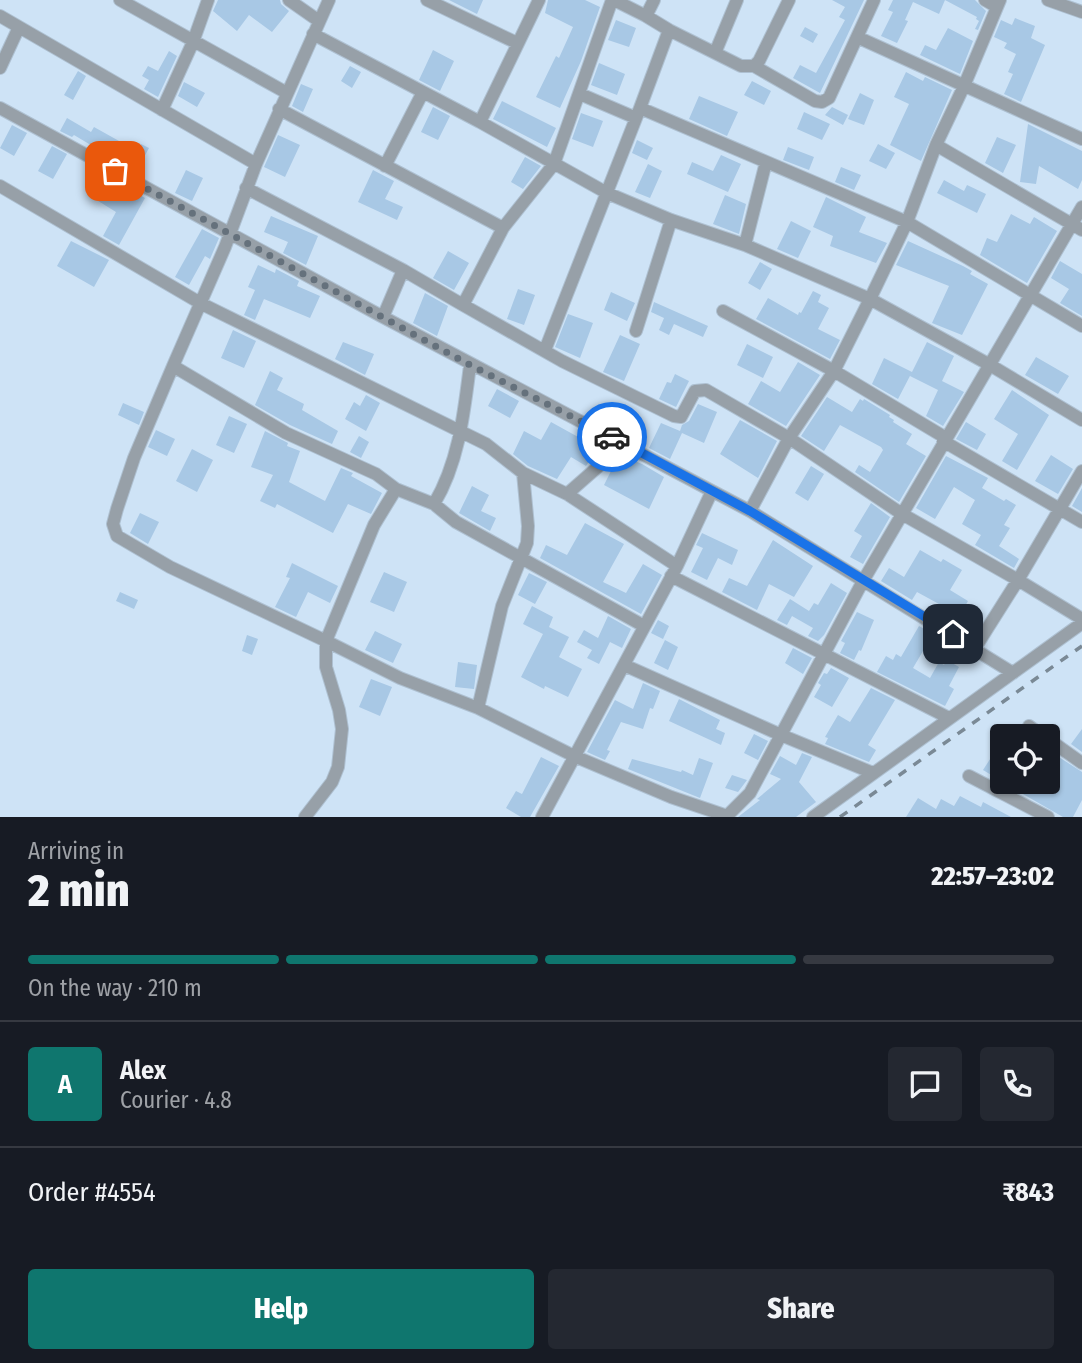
<!DOCTYPE html>
<meta charset="utf-8">
<style>
:root{--surface:#171b24;--page:#242831;--text:#f1f3f6;--muted:#9ea1a6;--line:#363941;--accent:#0f766e}
body{margin:0;font-family:"Fira Sans Condensed",sans-serif;background:var(--page);color:var(--text);height:100vh;display:flex;flex-direction:column;font-size:26px;white-space:nowrap}
*{box-sizing:border-box;margin:0}
p{font-size:23px;color:var(--muted)}
.icon{flex:none;width:38px;height:38px;fill:none;stroke:currentColor;stroke-width:2;stroke-linecap:round;stroke-linejoin:round}
.map{position:relative;height:817px;overflow:hidden}
.sheet{display:flex;flex-direction:column;background:var(--surface);flex:1}
.sheet>*{flex:none}
.tools{position:absolute;left:990px;top:724px;display:grid;gap:14px}
.tools a{display:grid;place-items:center;width:70px;height:70px;border-radius:7px;background:var(--surface);box-shadow:0 2px 5px #0004;font-size:35px}
.pin{position:absolute;display:grid;place-items:center;width:60px;height:60px;color:#fff;margin:-30px;border-radius:14px;box-shadow:0 4px 10px #0006}
.courier{position:absolute;display:grid;place-items:center;width:70px;height:70px;margin:-35px;border:5px solid #1a73e8;border-radius:50%;background:#fff;color:#222;box-shadow:0 2px 9px #0007}
.head em{font-style:normal;font-weight:800}
.head div{display:flex;flex-direction:column-reverse}
.head{display:flex;align-items:center;justify-content:space-between;height:119px;padding:0 28px}
h1{font-size:46px;font-weight:800;line-height:52px}
.bar{display:grid;grid-template-columns:repeat(4,1fr);gap:10px 7px;align-content:center;height:84px;padding:0 28px}
.bar i{height:9px;border-radius:5px;background:var(--line)}
.bar .current{background:var(--accent)}
.bar p{grid-column:span 4}
.line{display:flex;align-items:center;gap:18px;padding:0 28px;border-top:2px solid var(--line)}
.line div{flex:1}
.round{display:grid;place-items:center;flex:none;width:74px;height:74px;border-radius:7px;background:var(--page)}
.primary-button{display:flex;gap:14px;margin-top:auto;padding:14px 28px}
.primary-button a{flex:1;height:80px;border-radius:7px;background:var(--accent);color:#fff;font-size:28px;font-weight:800;line-height:80px;text-align:center}
.primary-button a+a{background:var(--page);color:var(--text)}
.map>svg:first-child{display:block}
.building{fill:#a8c8e5}
.lines{fill:none;stroke-linecap:round;stroke-linejoin:round}
.street-casing{stroke:#aec0d1;stroke-width:14}
.street{stroke:#97a0a8;stroke-width:12}
.rail{stroke:#7a8995;stroke-width:3.5;stroke-dasharray:9 9;stroke-linecap:butt}
.done{stroke:#65717c;stroke-width:7;stroke-dasharray:0 12.6}
.route{stroke:#1a73e8;stroke-width:9}
</style>
<div class="map">
<svg width="1082" height="817" viewBox="0 0 1082 817">
<rect width="100%" height="100%" fill="#cee3f6"/>
<path class="building" d="M218 0H280L281 4 289 11 272 32 249 15 237 31 213 11Z
M449 0H483L477 14Z
M548 0H585L600 7 581 61 560 108 536 97 556 56 559 58 573 27 545 13Z
M832 0H864L820 93 793 78 800 65 816 73 845 20 839 17 845 7Z
M893 0H975L986 11 978 30 975 29 979 21 976 19 977 17 945 0 939 14 913 2 905 20 908 21 897 43 881 36 893 12 888 10Z
M1015 18 1035 26 1031 38 1045 45 1021 102 1004 94 1013 74 1008 72 1016 54 1004 48 1007 43 994 37 1001 20 1012 25Z
M616 20 636 28 629 47 608 40Z
M805 27 818 34 813 43 800 36Z
M948 28 973 41 960 74 920 55 925 45 936 50Z
M433 50 454 61 440 91 419 80Z
M169 51 177 56 158 97 144 89 149 80 142 76 148 66 158 71Z
M599 63 625 74 617 95 591 85Z
M350 66 361 72 352 88 341 81Z
M78 71 86 76 73 100 64 95Z
M906 72 923 81 925 77 952 90 921 161 890 145 909 104 894 97Z
M752 81 771 91 764 105 744 95Z
M184 82 205 93 197 107 178 96Z
M301 84 313 89 303 112 292 106Z
M860 93 874 100 864 125 848 119Z
M699 96 738 112 727 136 689 119Z
M502 101 556 128 547 147 493 119Z
M433 107 450 116 438 140 421 132Z
M832 107 848 115 843 125 825 115Z
M804 112 830 124 822 140 797 129Z
M581 113 603 121 593 147 572 139Z
M67 118 91 132 94 127 137 151 141 144 149 148 136 172 74 135 72 137 60 131Z
M1028 124 1082 151V180L1078 189 1039 166 1036 184 1020 182Z
M12 125 27 133 14 156 0 148Z
M278 135 300 145 285 177 264 167Z
M997 137 1016 145 1003 173 985 163Z
M637 140 653 148 647 160 632 153Z
M878 144 895 153 886 169 869 161Z
M52 146 67 154 53 179 38 171Z
M788 147 814 157 809 170 783 160Z
M721 155 741 164 728 192 687 174 692 162 713 171Z
M525 157 541 166 523 189 511 182Z
M648 164 662 171 650 198 635 192Z
M841 167 861 175 854 190 835 182Z
M186 170 203 178 192 201 175 193Z
M373 170 394 181 385 199 403 207 397 220 358 202Z
M107 176 145 198 119 245 103 236 116 212 95 199Z
M944 180 964 191 967 185 986 194 977 213 937 193Z
M725 195 746 204 739 234 713 224Z
M826 197 866 217 859 232 887 243 876 263 830 246 833 236 813 227Z
M1011 214 1030 224 1034 217 1057 231 1027 283 980 255 987 238 997 242Z
M271 216 318 236 306 265 283 253 288 242 264 232Z
M791 221 811 231 798 258 777 249Z
M202 229 219 238 210 259 205 256 189 285 175 277Z
M71 241 109 260 94 287 57 266Z
M908 241 963 266 972 271 970 274 988 284 962 335 932 323 949 286 896 265Z
M448 251 469 263 454 290 433 278Z
M1060 261 1082 274V316L1060 303 1069 289 1051 278Z
M760 262 772 269 760 290 748 283Z
M258 265 275 273 276 269 299 281 297 286 320 296 310 318 264 299 255 320 244 315 255 290 248 287Z
M518 289 535 295 524 325 507 319Z
M813 291 821 295 818 302 829 308 818 329 840 340 830 359 756 319 768 298 798 315 799 312 801 313Z
M611 292 635 303 627 321 604 310Z
M425 293 448 306 437 336 413 323Z
M654 302 708 326 703 337 674 324 669 335 659 330 664 318 651 312Z
M568 314 593 323 580 358 555 347Z
M233 330 256 341 244 368 221 358Z
M620 335 640 344 624 381 603 372Z
M343 342 374 354 365 375 335 359Z
M927 342 954 356 942 381 964 392 943 426 926 416 938 390 910 376Z
M747 344 773 357 763 378 737 365Z
M1036 357 1069 376 1058 394 1025 375Z
M884 358 912 372 898 399 872 384Z
M798 362 820 375 786 426 748 404 761 381 780 392Z
M270 371 283 378 277 390 304 404 302 410 338 431 332 444 290 425 255 405Z
M675 374 689 381 676 407 659 399 667 382 671 383Z
M497 389 519 401 510 418 488 406Z
M1012 390 1049 415 1017 470 1002 461 1018 434 994 419Z
M366 395 380 403 366 431 345 419 354 402 360 406Z
M827 397 852 412 860 399 863 401 864 399 890 415 889 417 894 420 893 422 912 434 906 444 926 456 899 502 855 472 859 465 870 472 883 450 881 447 840 425 824 451 801 436Z
M123 403 144 412 139 425 118 415Z
M698 404 717 412 704 443 682 433 670 459 649 448 661 423 680 431 682 425 689 421Z
M619 407 639 414 627 436 612 428Z
M229 416 247 424 234 453 216 445Z
M740 420 777 441 758 478 720 454Z
M551 422 598 448 586 466 571 457 557 479 528 466 513 454 524 431 541 440Z
M966 422 986 434 977 450 956 439Z
M156 430 175 439 167 456 148 447Z
M265 431 288 443 287 446 300 451 289 482 325 501 341 468 353 473 351 476 382 493 371 514 348 504 333 533 277 504 275 508 260 501 273 475 251 467Z
M359 436 369 442 361 458 350 452Z
M192 449 213 460 197 492 176 481Z
M1051 455 1073 469 1058 494 1035 481Z
M623 456 642 464 664 477 649 509 604 485 614 465Z
M946 456 988 478 982 488 1004 501 1006 499 1016 505 1004 525 1010 528 999 546 1019 559 1014 568 975 545 981 535 962 524 975 500 954 487 935 519 916 508Z
M811 466 824 474 808 501 795 493Z
M472 486 489 495 481 511 496 518 490 531 459 513Z
M1082 488V512L1072 506Z
M871 503 890 517 863 564 850 557 862 536 854 531Z
M140 513 159 522 148 544 130 533Z
M585 523 624 544 603 582 626 593 643 564 662 575 641 614 540 558 546 545 567 555Z
M702 533 738 550 732 565 718 558 707 580 691 572 703 548 696 545Z
M773 540 813 566 794 597 769 584 757 610 722 592 729 578 747 586Z
M920 550 941 562 943 559 962 570 950 590 968 601 954 626 936 615 941 607 939 604 917 592 912 600 881 581 889 568 904 577Z
M292 563 338 586 330 603 308 592 296 617 275 607 290 578 286 577Z
M384 572 407 582 394 612 370 602Z
M529 573 547 582 535 604 518 595Z
M831 583 847 593 824 635 818 641 808 636 813 628 792 616 787 625 777 620 790 599 809 611 814 603 818 605Z
M120 592 138 600 134 609 116 601Z
M532 606 553 617 549 627 569 637 559 657 582 669 568 697 545 686 544 689 521 677 543 634 523 624Z
M857 612 874 620 861 651 859 650 854 660 840 653 845 643 841 641Z
M608 616 631 629 622 648 610 642 599 664 587 658 592 650 577 642 584 630 598 638Z
M658 620 669 626 663 639 651 633Z
M919 626 933 634 913 668 930 678 939 662 944 665 947 660 959 667 949 686 954 689 945 706 877 672 886 656 893 660 896 654 901 657Z
M375 631 402 644 393 663 365 650Z
M247 635 258 639 252 655 242 651Z
M665 640 678 647 668 670 654 663Z
M793 648 812 658 803 674 785 663Z
M458 662 477 665 474 689 455 687Z
M831 668 849 678 832 707 814 697 821 685 818 683 824 673 827 674Z
M371 679 392 687 380 716 359 707Z
M643 683 660 691 653 709 650 708 643 729 621 722 607 750 610 751 605 760 587 752 615 700 633 709Z
M871 688 895 700 868 745 876 750 869 762 825 744 828 738 825 737 838 715 850 722Z
M679 699 720 720 716 729 725 733 721 745 669 721Z
M1082 729V752L1071 744Z
M754 734 768 741 758 760 744 753Z
M1003 739V782L983 770Z
M1048 750 1082 772V800L1073 817H1063L1002 782H1036L1048 790Z
M802 753 812 757 799 782 816 802 796 817H738L760 800 757 799 781 779 770 774 780 756 796 765Z
M541 757 559 766 530 817H521L506 808 516 791 522 794Z
M699 758 713 763 700 798 628 769 632 759 681 772 682 770 693 775Z
M732 775 747 780 738 792 725 788Z
M960 796 981 807 983 802 1011 817H906L918 798 936 809 941 799 954 806Z"/>
<g class="lines">
<defs>
<path id="street" d="M120 0 287 93
M289 0 319 21
M329 0 256 164 225 247 173 366 286 433 376 474 396 489 374 525 326 641 400 678 478 708 574 756 671 797 727 816 724 817
M427 0 517 43
M612 0 554 164 503 228 463 305 562 361 674 416 681 417 695 391 706 390 789 438 902 514 1018 580 1082 471
M614 0 646 16 654 0
M985 0 997 7
M1048 0 1082 12
M0 16 256 164
M646 16 669 30 640 108 907 222 1082 326
M669 30 741 66H754L759 61 789 0
M313 34 480 122 607 193 671 220 745 245
M857 37 1082 139
M715 53 737 0
M754 66 815 101 822 102 829 98 874 0
M0 68 19 27
M580 94 636 118
M0 108 383 317
M279 109 503 228
M162 110 193 42 208 0
M480 122 539 0
M936 145 1082 230
M766 162 745 245 870 299 990 365 1082 420
M385 166 423 92
M0 186 202 304 486 444 523 473 567 494 677 566
M246 188 403 270
M463 305 403 270 383 317 712 491
M723 311 834 371 946 438
M636 331 671 220
M545 350 640 108
M173 366 134 458 117 509 113 524 117 536 170 567 326 641V667L339 710 342 729 338 767 332 782 305 817
M943 441 1082 522
M396 489 434 504C459 462 464 413 470 365
M567 494 624 444
M434 504 456 522 644 626
M750 511 1013 673
M671 576 949 718
M975 648 1018 580 1082 619
M624 665 781 735 873 773
M478 708 502 606 527 543 528 526 523 473
M1029 726 1044 737
M1048 739 1082 763
M969 776 1048 817
M542 817 677 566 712 491 750 511 789 438 834 371 870 299 907 222 936 145 964 86 1000 0
M728 817 727 816 750 793 863 581 1082 207
M813 817 1082 623"/>
</defs>
<use href="#street" class="street-casing"/>
<use href="#street" class="street"/>
<path class="rail" d="M840 817 1082 646"/>
</g>
<g class="lines">
<path class="done" d="M115 171 470 365 612 437"/>
<path class="route" d="M612 437 750 511 953 634"/>
</g>
</svg>
<div class="tools">
<a><svg class="icon" aria-label="locate" viewBox="0 0 24 24"><circle cx="12" cy="12" r="6"/><path d="M12 2v4M12 18v4M2 12h4M18 12h4"/></svg></a>
</div>
<div class="pin" style="left:115px;top:171px;background:#ea580c"><svg class="icon" aria-label="bag" viewBox="0 0 24 24"><path d="M5 8h14l-1 12H6zM9 8a3 3 0 0 1 6 0"/></svg></div>
<div class="pin" style="left:953px;top:634px;background:#1f2937"><svg class="icon" aria-label="home" viewBox="0 0 24 24"><path d="M3 11l9-7 9 7M6 9v11h12V9"/></svg></div>
<div class="courier" style="left:612px;top:437px"><svg class="icon" aria-label="car" viewBox="0 0 24 24"><path d="M5 17H2v-5l4-1 3-4h7l3 4 3 1v5h-3M9 17h6M6 11h13"/><circle cx="7" cy="17" r="2"/><circle cx="17" cy="17" r="2"/></svg></div>
</div>
<section class="sheet">
<div class="head"><div><h1>2 min</h1><p>Arriving in</p></div><em>22:57–23:02</em></div>
<div class="bar"><i class="current"></i><i class="current"></i><i class="current"></i><i></i><p>On the way · 210 m</p></div>
<div class="line" style="height:126px"><b class="round" style="background:var(--accent);color:#fff">A</b><div><b>Alex</b><p>Courier · 4.8</p></div><a class="round"><svg class="icon" aria-label="chat" viewBox="0 0 24 24"><path d="M4 5h16v11H9l-5 4z"/></svg></a><a class="round"><svg class="icon" aria-label="phone" viewBox="0 0 24 24"><path d="M5 4h4l2 5-3 2q2 4 5 5l2-3 5 2v4C11 20 4 13 5 4z"/></svg></a></div>
<div class="line" style="height:91px"><div>Order #4554</div><b>₹843</b></div>
<div class="primary-button"><a>Help</a><a>Share</a></div>
</section>
